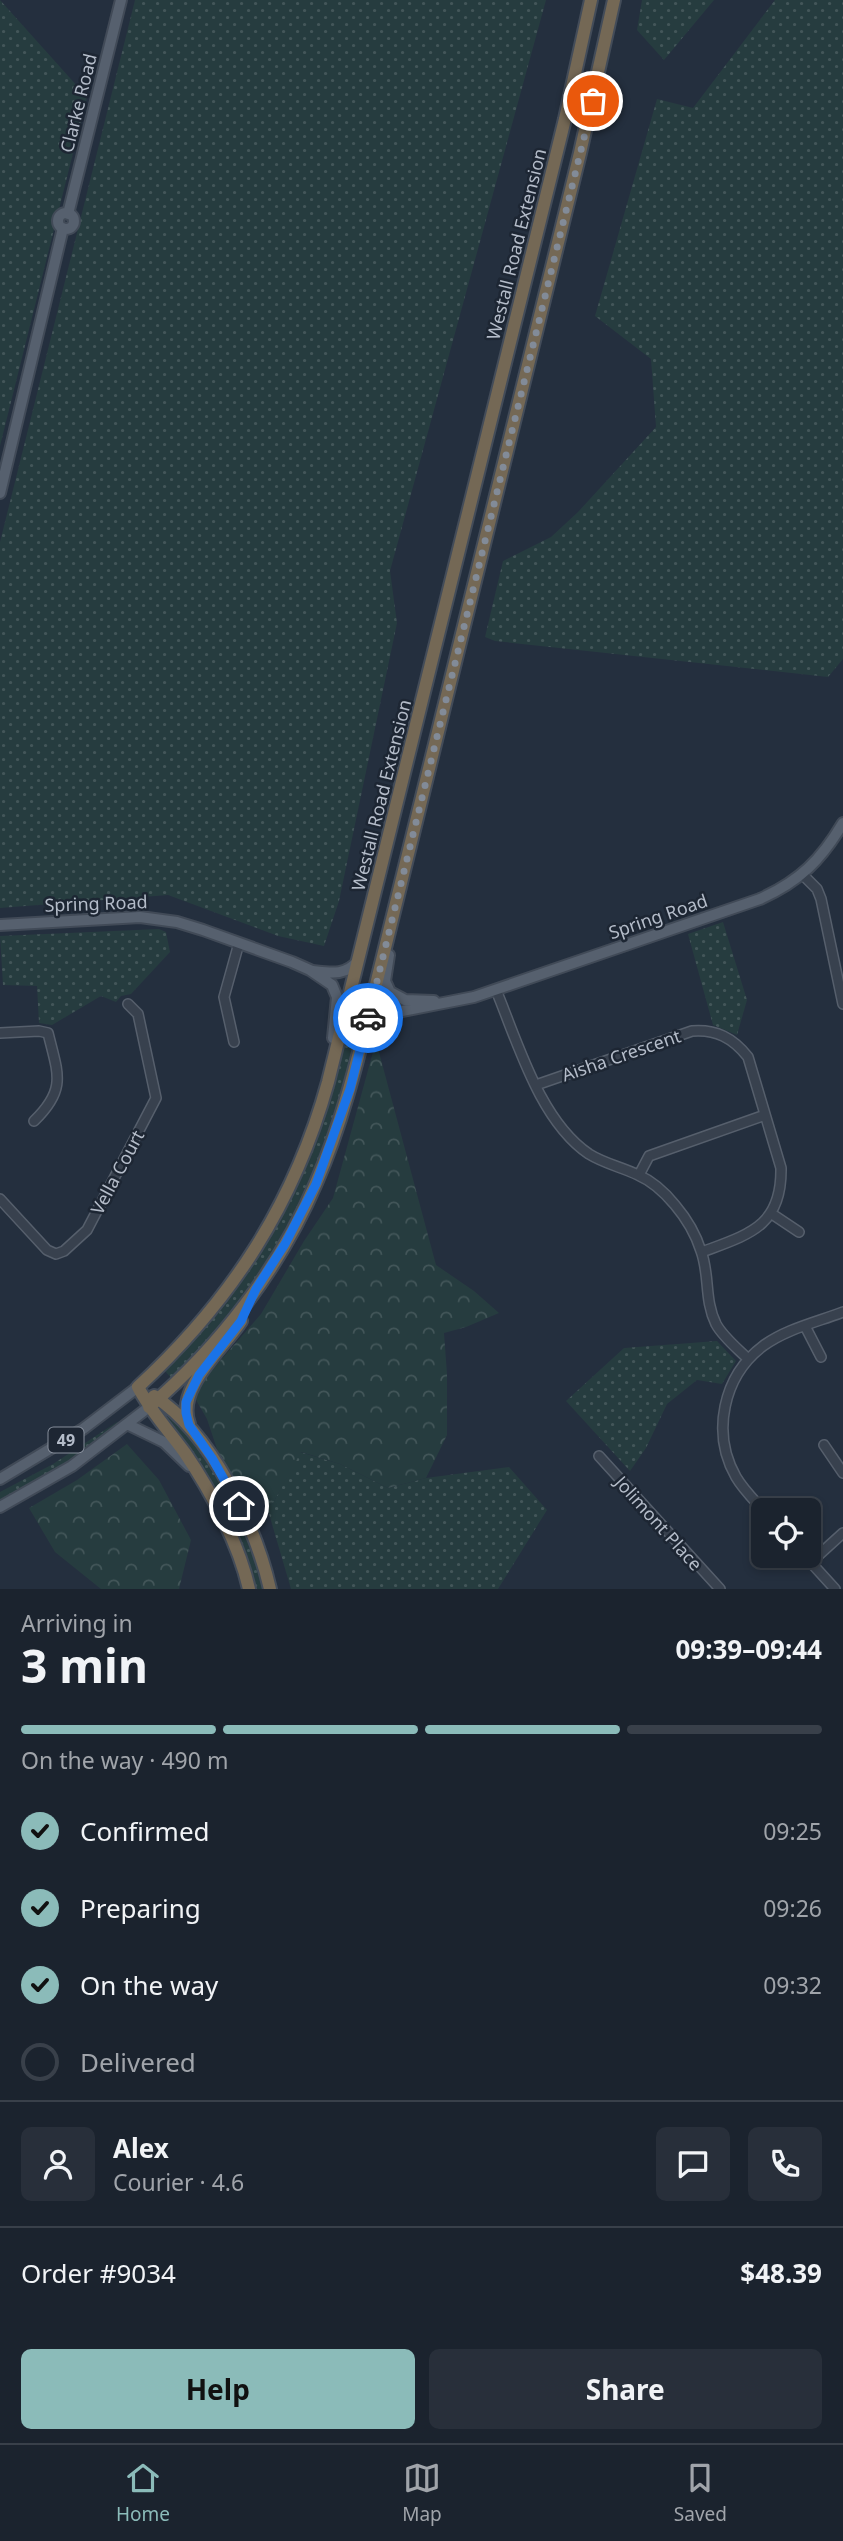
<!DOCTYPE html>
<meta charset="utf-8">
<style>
:root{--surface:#1b232e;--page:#282f3a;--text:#f1f3f6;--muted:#a0a4aa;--line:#39404a;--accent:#8bbbb9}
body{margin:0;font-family:"Noto Sans",sans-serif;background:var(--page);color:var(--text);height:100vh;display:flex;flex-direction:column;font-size:26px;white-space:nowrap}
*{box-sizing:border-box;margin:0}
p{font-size:23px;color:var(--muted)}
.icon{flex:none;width:38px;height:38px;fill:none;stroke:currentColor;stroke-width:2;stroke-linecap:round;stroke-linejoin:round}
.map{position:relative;height:1589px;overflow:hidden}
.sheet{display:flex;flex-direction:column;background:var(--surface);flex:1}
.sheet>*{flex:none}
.buttons{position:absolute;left:751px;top:1498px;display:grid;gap:14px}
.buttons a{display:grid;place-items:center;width:70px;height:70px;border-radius:10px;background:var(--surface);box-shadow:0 4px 10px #0003,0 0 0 2px var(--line);font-size:35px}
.pin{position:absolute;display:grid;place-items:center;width:60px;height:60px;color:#fff;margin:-30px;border:4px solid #fff;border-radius:50%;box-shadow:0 2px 7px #0007}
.courier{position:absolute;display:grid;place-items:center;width:70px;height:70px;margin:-35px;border:5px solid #1a73e8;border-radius:50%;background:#fff;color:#222;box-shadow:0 2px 9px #0007}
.summary em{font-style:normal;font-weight:700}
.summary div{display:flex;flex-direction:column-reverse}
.summary{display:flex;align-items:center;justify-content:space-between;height:119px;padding:0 21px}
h1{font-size:46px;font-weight:700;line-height:52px}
.bar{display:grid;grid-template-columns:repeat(4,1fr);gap:10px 7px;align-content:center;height:84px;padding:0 21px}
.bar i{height:9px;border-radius:5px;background:var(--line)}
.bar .on{background:var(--accent)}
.bar p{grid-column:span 4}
.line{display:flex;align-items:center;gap:18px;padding:0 21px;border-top:2px solid var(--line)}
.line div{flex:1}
.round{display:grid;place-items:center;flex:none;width:74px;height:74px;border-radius:10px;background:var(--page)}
ol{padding:0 21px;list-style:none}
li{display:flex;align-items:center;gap:21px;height:77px}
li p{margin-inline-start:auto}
li .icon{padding:7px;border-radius:50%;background:var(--accent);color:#111;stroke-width:4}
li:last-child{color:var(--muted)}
li i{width:38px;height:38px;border:4px solid var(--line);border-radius:50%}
.primary-button{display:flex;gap:14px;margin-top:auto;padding:14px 21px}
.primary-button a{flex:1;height:80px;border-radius:10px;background:var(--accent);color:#111;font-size:28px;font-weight:700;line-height:80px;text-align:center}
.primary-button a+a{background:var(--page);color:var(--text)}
.dock{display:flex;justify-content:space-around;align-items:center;height:98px;border-top:2px solid var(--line);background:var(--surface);font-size:19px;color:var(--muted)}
.dock a{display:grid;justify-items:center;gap:4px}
.dock .on{color:var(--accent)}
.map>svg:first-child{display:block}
.grass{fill:url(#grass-dots)}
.forest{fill:url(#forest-crowns)}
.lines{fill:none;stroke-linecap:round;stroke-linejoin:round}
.minor-casing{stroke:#565f6c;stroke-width:12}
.major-casing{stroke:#414a57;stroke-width:14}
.highway-casing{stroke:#434c59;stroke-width:16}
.minor{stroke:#38414e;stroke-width:9}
.major{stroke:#56606e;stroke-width:10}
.highway{stroke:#746855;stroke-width:12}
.done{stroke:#828b98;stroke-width:7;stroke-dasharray:0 12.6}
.route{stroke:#1a73e8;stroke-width:9}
.labels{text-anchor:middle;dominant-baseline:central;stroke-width:5;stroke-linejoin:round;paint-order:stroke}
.shield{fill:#1d2633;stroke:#878f9c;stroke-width:2}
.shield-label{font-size:16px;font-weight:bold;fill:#b4bcc9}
.street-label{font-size:18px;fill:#b4bcc9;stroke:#1d2633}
</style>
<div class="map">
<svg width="843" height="1589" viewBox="0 0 843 1589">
<defs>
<pattern id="grass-dots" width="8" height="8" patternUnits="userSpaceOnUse" patternTransform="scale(1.75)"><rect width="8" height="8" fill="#263c3f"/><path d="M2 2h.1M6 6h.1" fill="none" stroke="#435659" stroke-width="1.8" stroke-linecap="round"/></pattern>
<pattern id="forest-crowns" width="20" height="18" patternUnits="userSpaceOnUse" patternTransform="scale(1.75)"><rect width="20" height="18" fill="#263c3f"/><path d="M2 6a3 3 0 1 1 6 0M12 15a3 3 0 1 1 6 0" fill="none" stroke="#435659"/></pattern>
</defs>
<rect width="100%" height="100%" fill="#242f3e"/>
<path class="grass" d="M0 0 87 97 0 446Z
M135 0H546L390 571 397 623 339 901 324 946 278 936 168 895 0 908V542Z
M642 0H714L664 60 637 30Z
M775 0H843V659L828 677 495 641 485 637 503 561 551 537 578 512 656 427 651 359 595 316 657 99 693 108Z
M723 922 747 1000 737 1035 713 1025 688 934Z
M159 929 166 932 170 952 131 994 121 996 116 1002 101 996 52 1025 39 1023 37 986 3 985 0 936Z
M352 1002 367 1005C357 1043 348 1081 336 1119 305 1217 244 1305 172 1379L165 1371 230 1298 264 1248 285 1209 306 1163Z
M717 1341 736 1361 722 1384 697 1380 667 1404 646 1448 630 1471 566 1401 624 1348Z
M171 1415C214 1455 248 1533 263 1589H255L165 1419Z
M117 1422 119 1425 63 1465 0 1500V1492L53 1464Z
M300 1452 340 1464 388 1488 426 1478 509 1467 547 1510 498 1589H291L267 1507 273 1503Z"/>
<path class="forest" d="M376 1041 436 1265 474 1291 499 1313 466 1327 444 1333 447 1374V1435L426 1478 388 1488 340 1464 301 1452 273 1503 254 1515 219 1455 207 1419 192 1393 261 1314 304 1241 333 1198Z
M127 1444 159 1480 191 1540 179 1589H101L55 1552 29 1508 77 1480Z"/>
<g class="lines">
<defs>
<path id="minor" d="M803 875 817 889 821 899 843 1004
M496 990C518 1043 540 1121 589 1154 605 1164 622 1167 638 1175 652 1181 666 1194 675 1205 686 1218 696 1235 701 1251 710 1275 704 1300 716 1324 723 1337 737 1348 748 1359
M0 1033 39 1031 48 1033C58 1074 67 1089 34 1121
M234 1042 224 997 239 943
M536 1085 692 1031C716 1029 733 1038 748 1057L781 1168C782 1226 750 1234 702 1252
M639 1175 649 1156 765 1115
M0 1199 47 1250 56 1254 64 1251 87 1230 156 1098 138 1014 128 1004
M772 1214 799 1232
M805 1326 821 1357
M824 1445 843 1473
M599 1456 720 1589
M763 1510C754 1500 743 1489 736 1477 711 1433 723 1376 763 1346 786 1329 817 1322 843 1312
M805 1556 835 1589
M811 1562 843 1533"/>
<path id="major" d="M58 221a8 8 0 1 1 16 0a8 8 0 1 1-16 0Z
M68 214 121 0
M0 493 63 228
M0 925 140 917 177 922 203 930 292 962 310 970 332 985 337 997 333 1038
M389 955 385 981 390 992 405 1000 434 1001
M313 971C331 973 345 976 358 961
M366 1027 382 1015 474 997 760 899C800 881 821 860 843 823
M129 1425 164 1442 189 1466
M0 1479 83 1429 138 1387
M0 1507 72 1466 149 1407"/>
<path id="highway" d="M154 1396C211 1433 255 1524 270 1589
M149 1407C219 1347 280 1268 316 1183 341 1126 356 1066 371 1005L580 153 614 0
M189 1424C175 1388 223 1349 241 1321
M249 1589C239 1544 211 1491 185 1453 169 1431 151 1412 138 1387 231 1301 294 1205 328 1082L565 119 591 0"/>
</defs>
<use href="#minor" class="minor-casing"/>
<use href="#major" class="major-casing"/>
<use href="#highway" class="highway-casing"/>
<use href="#minor" class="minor"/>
<use href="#major" class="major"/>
<use href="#highway" class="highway"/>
</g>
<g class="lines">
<path class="done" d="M368 1018 593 101"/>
<path class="route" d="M239 1506 212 1458 189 1425 186 1413V1402L199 1375 241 1321 256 1289 285 1244 316 1184 350 1089 368 1018"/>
</g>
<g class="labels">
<rect class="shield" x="48.5" y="1427.5" width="35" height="25" rx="5"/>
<g class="shield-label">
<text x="66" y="1440">49</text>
</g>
<g class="street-label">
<text transform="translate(78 103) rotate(-76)">Clarke Road</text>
<text transform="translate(516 244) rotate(-76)">Westall Road Extension</text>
<text transform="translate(381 795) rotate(-76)">Westall Road Extension</text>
<text transform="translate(96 903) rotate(-2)">Spring Road</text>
<text transform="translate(658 916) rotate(-19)">Spring Road</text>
<text transform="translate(621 1055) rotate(-19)">Aisha Crescent</text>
<text transform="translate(117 1172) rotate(-62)">Vella Court</text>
<text transform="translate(659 1523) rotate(48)">Jolimont Place</text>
</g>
</g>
</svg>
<div class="buttons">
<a><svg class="icon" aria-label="locate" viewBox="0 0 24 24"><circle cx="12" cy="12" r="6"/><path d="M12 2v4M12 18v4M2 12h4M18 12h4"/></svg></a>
</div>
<div class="pin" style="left:593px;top:101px;background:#ea580c"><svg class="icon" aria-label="bag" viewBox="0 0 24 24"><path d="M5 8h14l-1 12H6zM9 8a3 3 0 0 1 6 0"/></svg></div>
<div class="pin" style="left:239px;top:1506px;background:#1f2937"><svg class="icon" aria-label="home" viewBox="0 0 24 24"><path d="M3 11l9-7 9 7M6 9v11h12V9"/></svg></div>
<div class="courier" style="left:368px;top:1018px"><svg class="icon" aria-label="car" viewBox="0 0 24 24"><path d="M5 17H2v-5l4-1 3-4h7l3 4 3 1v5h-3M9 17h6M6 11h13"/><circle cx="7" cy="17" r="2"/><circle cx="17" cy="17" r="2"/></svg></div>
</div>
<section class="sheet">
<div class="summary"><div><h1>3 min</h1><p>Arriving in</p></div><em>09:39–09:44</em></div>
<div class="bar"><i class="on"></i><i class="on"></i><i class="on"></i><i></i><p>On the way · 490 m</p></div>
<ol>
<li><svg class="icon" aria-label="check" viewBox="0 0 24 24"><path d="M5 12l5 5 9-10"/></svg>Confirmed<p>09:25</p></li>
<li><svg class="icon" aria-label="check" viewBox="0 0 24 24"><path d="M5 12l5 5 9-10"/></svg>Preparing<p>09:26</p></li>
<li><svg class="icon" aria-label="check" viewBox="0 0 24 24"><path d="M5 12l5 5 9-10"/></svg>On the way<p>09:32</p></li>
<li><i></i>Delivered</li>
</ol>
<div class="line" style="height:126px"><a class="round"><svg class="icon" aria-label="person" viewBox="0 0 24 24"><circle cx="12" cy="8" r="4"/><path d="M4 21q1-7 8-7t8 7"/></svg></a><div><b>Alex</b><p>Courier · 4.6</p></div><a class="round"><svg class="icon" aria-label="chat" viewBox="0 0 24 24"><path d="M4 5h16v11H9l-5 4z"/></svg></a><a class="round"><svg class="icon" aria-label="phone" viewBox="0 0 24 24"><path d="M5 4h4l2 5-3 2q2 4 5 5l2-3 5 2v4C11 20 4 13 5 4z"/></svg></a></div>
<div class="line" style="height:91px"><div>Order #9034</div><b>$48.39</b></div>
<div class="primary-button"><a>Help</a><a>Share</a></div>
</section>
<nav class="dock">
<a class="on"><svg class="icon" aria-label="home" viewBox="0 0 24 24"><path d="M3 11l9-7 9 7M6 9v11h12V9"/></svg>Home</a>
<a><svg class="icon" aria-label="map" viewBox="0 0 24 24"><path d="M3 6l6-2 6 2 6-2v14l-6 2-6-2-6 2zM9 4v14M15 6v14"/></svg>Map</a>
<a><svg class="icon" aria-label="saved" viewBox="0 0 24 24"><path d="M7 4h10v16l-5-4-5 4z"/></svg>Saved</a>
</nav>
